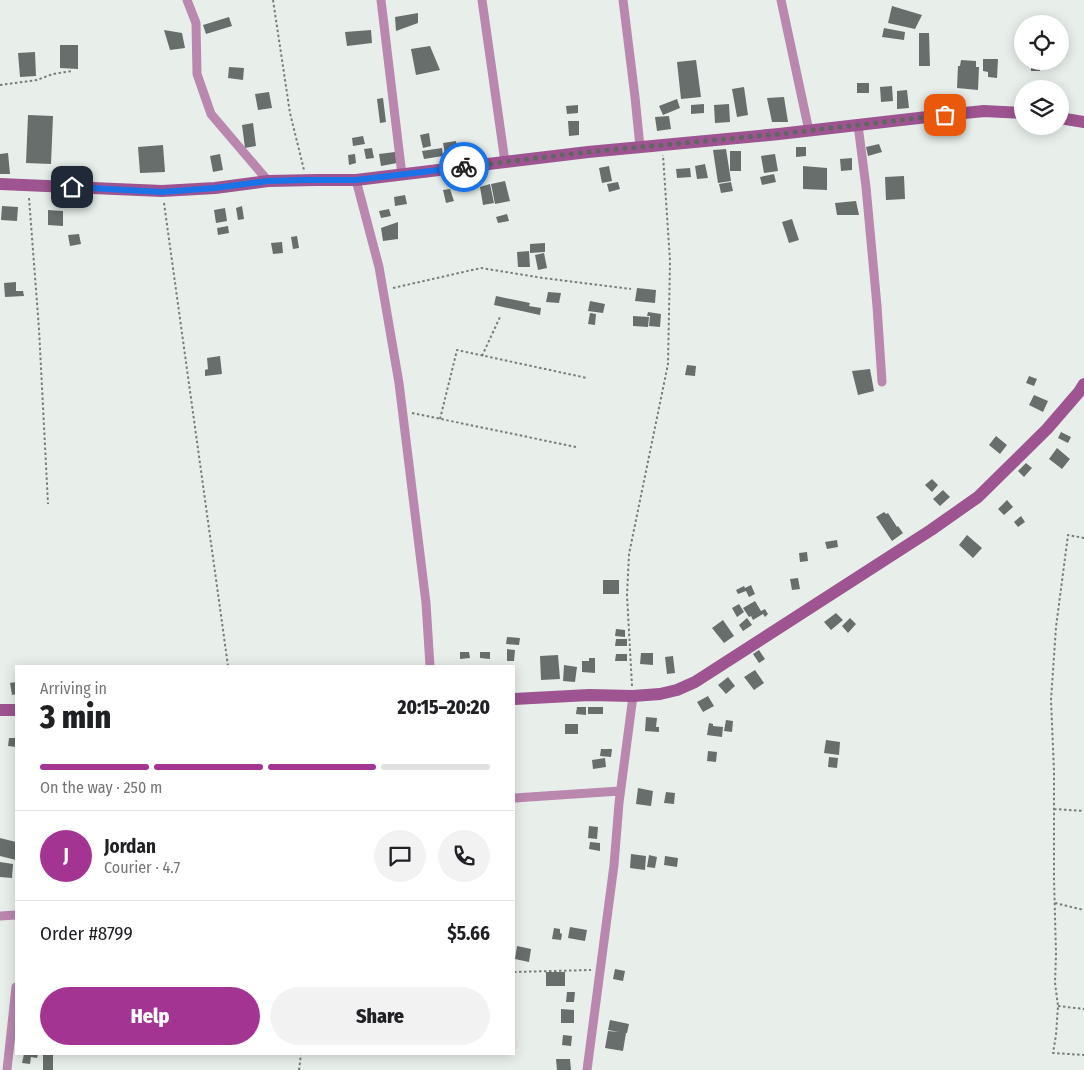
<!DOCTYPE html>
<meta charset="utf-8">
<style>
:root{--surface:#fff;--page:#f2f2f2;--text:#202124;--muted:#757577;--line:#e0e0e0;--accent:#a33492}
body{margin:0;font-family:"Fira Sans Condensed",sans-serif;background:var(--page);color:var(--text);height:100vh;display:flex;flex-direction:column;font-size:19px;white-space:nowrap}
*{box-sizing:border-box;margin:0}
p{font-size:16px;color:var(--muted)}
.icon{flex:none;width:28px;height:28px;fill:none;stroke:currentColor;stroke-width:2;stroke-linecap:round;stroke-linejoin:round}
.map{position:relative;flex:1;overflow:hidden}
.drawer{position:absolute;left:15px;top:665px;width:500px;height:390px;display:flex;flex-direction:column;background:var(--surface);border-radius:0px;box-shadow:0 2px 12px #0003}
.drawer>*{flex:none}
.controls{position:absolute;left:1014px;top:15px;display:grid;gap:10px}
.controls a{display:grid;place-items:center;width:55px;height:55px;border-radius:50%;background:var(--surface);box-shadow:0 2px 12px #0003;font-size:25px}
.pin{position:absolute;display:grid;place-items:center;width:42px;height:42px;color:#fff;margin:-21px;border-radius:10px;box-shadow:0 2px 8px #0006}
.courier{position:absolute;display:grid;place-items:center;width:50px;height:50px;margin:-25px;border:4px solid #1a73e8;border-radius:50%;background:#fff;color:#222;box-shadow:0 1px 6px #0007}
.headline em{font-style:normal;font-weight:800}
.headline div{display:flex;flex-direction:column-reverse}
.headline{display:flex;align-items:center;justify-content:space-between;height:85px;padding:0 25px}
h1{font-size:32px;font-weight:800;line-height:38px}
.bar{display:grid;grid-template-columns:repeat(4,1fr);gap:8px 5px;align-content:center;height:60px;padding:0 25px}
.bar i{height:6px;border-radius:4px;background:var(--line)}
.bar .selected{background:var(--accent)}
.bar p{grid-column:span 4}
.line{display:flex;align-items:center;gap:12px;padding:0 25px;border-top:1px solid var(--line)}
.line div{flex:1}
.round{display:grid;place-items:center;flex:none;width:52px;height:52px;border-radius:26px;background:var(--page)}
.button{display:flex;gap:10px;margin-top:auto;padding:10px 25px}
.button a{flex:1;height:58px;border-radius:30px;background:var(--accent);color:#fff;font-size:20px;font-weight:800;line-height:58px;text-align:center}
.button a+a{background:var(--page);color:var(--text)}
.map>svg:first-child{display:block}
.building{fill:#686e6b}
.lines{fill:none;stroke-linecap:round;stroke-linejoin:round}
.path{stroke:#787d7a;stroke-width:2;stroke-dasharray:2.5 2.5;stroke-linecap:butt}
.street{stroke:#ba87af;stroke-width:9}
.secondary{stroke:#9d5490;stroke-width:12}
.done{stroke:#616563;stroke-width:5;stroke-dasharray:0 9}
.route{stroke:#1a73e8;stroke-width:6}
</style>
<div class="map">
<svg width="1084" height="1070" viewBox="0 0 1084 1070">
<rect width="100%" height="100%" fill="#e8efeb"/>
<path class="building" d="M892 6 922 15 915 29 888 23Z
M418 13V23L396 31 395 17Z
M229 17 232 26 206 34 203 25Z
M884 28 905 32 904 40 882 37Z
M164 30 182 33 185 48 170 50Z
M371 30 372 43 347 46 345 32Z
M919 33H929L930 66H919Z
M60 45H78V69L60 68Z
M430 46 440 70 416 75 411 49Z
M35 52 36 76 20 77 18 53Z
M983 59H998L997 78 988 77V72L983 71Z
M696 60 701 97 681 99 677 62Z
M961 60 976 61V67H979L978 90 957 88 958 66H960Z
M1031 61H1040V71H1031Z
M229 67 244 68 243 80 228 78Z
M857 83H869V93H857Z
M892 86 893 101 881 102 880 87Z
M744 87 748 115 737 117 732 89Z
M907 90 909 108 897 109V91Z
M269 92 272 108 258 110 255 94Z
M784 97 788 122H772L767 98Z
M383 98 386 122 380 123 377 99Z
M677 99 680 108 663 115 659 106Z
M704 104V113L691 114V105Z
M729 104 730 122 715 123 714 105Z
M578 105V113L567 114 566 106Z
M28 115 53 116 51 164 26 163Z
M669 116 671 129 657 131 655 117Z
M568 121H579V135L569 136Z
M253 123 256 146 245 148 242 125Z
M429 133 431 146 423 148 420 135Z
M363 136 365 144 353 146 352 138Z
M456 141 458 152 445 154 443 143Z
M879 144 882 152 868 156 866 147Z
M163 145 165 172 140 173 138 147Z
M796 147H806V156L796 157Z
M372 148 374 158 366 159 364 149Z
M442 148 443 156 424 159 422 151Z
M726 149 731 181 718 183 713 150Z
M730 151H741V171H730Z
M395 152 397 163 381 166 379 154Z
M8 153 10 174H0V154Z
M220 154 223 170 213 172 210 156Z
M355 154 356 163 349 165 348 155Z
M775 154 778 171 764 173 761 156Z
M852 158V170L841 171 840 159Z
M705 164 708 178 697 179 695 166Z
M609 166 612 181 602 183 599 168Z
M803 166 827 168V190L803 189Z
M690 168 691 177 677 178 676 169Z
M774 174 776 182 762 185 760 177Z
M904 176 905 199 886 200 885 177Z
M505 181 510 201 495 204 491 184Z
M618 182 620 189 609 192 607 184Z
M731 182 733 191 721 193 719 184Z
M490 184 494 203 483 205 480 187Z
M450 189 454 201 446 203 443 190Z
M405 195 407 204 395 206 394 197Z
M856 201 859 215H837L835 203Z
M2 206 18 207 17 221 1 220Z
M242 206 244 219 238 220 236 208Z
M225 208 227 221 216 223 214 210Z
M389 209 391 216 381 218 379 211Z
M48 210 63 211V226L48 225Z
M507 214 509 221 498 223 496 217Z
M792 219 799 240 789 243 782 222Z
M398 222V239L383 241 381 228Z
M228 226 229 233 218 235 217 228Z
M79 234 81 244 70 246 68 235Z
M297 236 299 248 293 249 291 237Z
M282 242 283 253 273 254 271 243Z
M545 243V252L530 253V244Z
M529 251 530 267H518L517 252Z
M544 253 547 268 538 270 535 255Z
M16 282V291H23L24 296 5 297 4 283Z
M637 288 656 290 655 303 635 301Z
M548 292 561 293 559 303 546 302Z
M496 296 530 303 529 306 541 308 540 315 494 305Z
M590 301 605 304 603 313 588 311Z
M648 312 661 314 660 327 649 326 650 316H647Z
M590 313 596 314 595 325 588 324Z
M633 316 649 317 648 327 633 326Z
M220 356 222 374 205 376V370L208 369 207 358Z
M687 365 696 366 695 376 685 375Z
M870 369 874 391 858 395 852 371Z
M1029 376 1037 379 1034 386 1026 383Z
M1034 395 1048 401 1043 412 1029 405Z
M1061 432 1071 437 1068 443 1058 438Z
M996 436 1007 445 1000 454 989 445Z
M1057 448 1070 459 1062 469 1049 459Z
M1026 463 1032 468 1024 477 1018 471Z
M932 479 938 485 932 492 925 485Z
M943 490 950 497 940 506 933 499Z
M1007 500 1013 507 1004 515 998 509Z
M884 512 886 514 888 513 897 527 898 526 903 533 892 541 876 517Z
M1021 516 1025 522 1018 527 1014 522Z
M967 535 982 548 973 558 959 545Z
M837 540 838 547 827 549 825 542Z
M807 552 808 561 800 562 799 553Z
M798 578 800 589 792 590 790 579Z
M603 580H619V594H603Z
M751 585 755 594 749 597 746 591 738 594 736 590 744 586 745 588Z
M755 601 761 611 765 609 768 614 765 617 763 614 753 620 751 616 749 617 743 608Z
M739 604 744 612 737 617 732 608Z
M836 613 843 620 831 630 824 622Z
M747 618 752 625 743 631 739 625Z
M850 618 856 624 848 633 842 626Z
M723 620 734 636 724 643 712 628Z
M616 629 625 630V637L615 636Z
M507 637 520 638 519 645 506 644Z
M616 639H627V646H615Z
M507 649 515 650 514 661H507Z
M759 650 765 659 759 663 753 654Z
M460 652H469L470 658 460 659Z
M480 652H490V659L480 658Z
M641 653H653V665L640 664Z
M616 654H627V661H615Z
M558 655 560 679 541 680 540 656Z
M673 656 675 673 667 674 665 657Z
M589 658H595V673L582 672V661H589Z
M564 665 577 667 575 682 563 681Z
M755 670 764 683 754 690 744 677Z
M728 677 735 686 726 694 718 685Z
M16 682V694L12 695 10 683Z
M708 696 714 706 703 712 697 702Z
M577 707H586V715L576 714Z
M588 707H603V714H588Z
M646 717 657 718 656 727H659V732L645 731Z
M726 720 733 721 732 732 724 731Z
M709 723 713 724V726L723 727 722 737 707 735Z
M565 724H578V734H565Z
M9 738H16V747L8 746Z
M826 740 840 742 839 755 824 753Z
M601 749H612L611 757 600 756Z
M708 751 717 752 716 762 707 761Z
M829 757 838 758 837 768 828 767Z
M605 758 606 767 593 769 592 760Z
M638 788 653 791 651 806 636 804Z
M666 792 675 793 674 804 664 803Z
M589 826 598 827 597 839 588 838Z
M0 838 16 842V860L0 856Z
M590 842 600 843V851L589 849Z
M631 854 646 856 645 870 630 868Z
M649 855 657 857 655 868 647 867Z
M665 856 678 858 677 867 664 865Z
M0 862 13 864 12 878 0 877Z
M570 927 587 930 585 941 568 938Z
M554 928 560 929V933L562 934 561 940 552 939Z
M517 946 531 949 529 962 515 959Z
M615 969 625 971 623 981 613 979Z
M546 972H565V986H546Z
M567 992H575L574 1002H566Z
M561 1009 574 1010V1023H561Z
M610 1020 629 1024 627 1033H626L623 1051 605 1048 608 1031 619 1032 608 1030Z
M563 1035 572 1036 571 1046 562 1045Z
M24 1054H38L37 1058 31 1057 30 1064 22 1063Z
M43 1054H53V1070H43Z
M556 1059H570L571 1070H557Z"/>
<g class="lines">
<path class="path" d="M273 0 290 113 304 170
M0 85 37 80 53 74 72 71
M29 198 39 329 48 504
M164 203 228 666
M393 288 481 268 543 278 631 289
M482 356 500 317
M412 413 576 447
M440 419 457 350 587 378
M1084 538 1068 535 1056 627 1051 700 1054 771V879L1056 954 1055 983 1058 1006 1056 1035 1053 1053 1084 1055
M632 686 627 595 629 554 668 364 670 261 663 155
M1054 809 1084 811
M1055 903 1084 910
M514 972 591 970
M1058 1006 1084 1009
M299 1070 301 1054"/>
<path class="street" d="M187 0 196 23 197 74 211 114 268 181
M381 0 402 175
M482 0 505 162
M623 0 635 97 640 147
M781 0 809 131
M858 125 866 187 877 306 882 382
M356 180 379 267 399 383 426 603 430 666
M514 798 620 791
M0 916 16 915
M7 1070 16 987
M587 1070 614 865 619 803 633 696"/>
<path class="secondary" d="M1060 118 1084 122
M0 184 162 191 215 188 268 181 316 180H356L588 152 779 134 945 115 984 111 1022 113
M514 699 589 695 633 696 660 694 677 690 695 682 931 530 978 497 1047 429 1079 392 1084 384
M0 710H16"/>
</g>
<g class="lines">
<path class="done" d="M464 167 588 152 779 134 945 115"/>
<path class="route" d="M72 187 162 192 215 188 268 181 306 180H356L464 167"/>
</g>
</svg>
<div class="controls">
<a><svg class="icon" aria-label="locate" viewBox="0 0 24 24"><circle cx="12" cy="12" r="6"/><path d="M12 2v4M12 18v4M2 12h4M18 12h4"/></svg></a>
<a><svg class="icon" aria-label="layers" viewBox="0 0 24 24"><path d="M12 4l9 5-9 5-9-5zM3 14l9 5 9-5"/></svg></a>
</div>
<div class="pin" style="left:945px;top:115px;background:#ea580c"><svg class="icon" aria-label="bag" viewBox="0 0 24 24"><path d="M5 8h14l-1 12H6zM9 8a3 3 0 0 1 6 0"/></svg></div>
<div class="pin" style="left:72px;top:187px;background:#1f2937"><svg class="icon" aria-label="home" viewBox="0 0 24 24"><path d="M3 11l9-7 9 7M6 9v11h12V9"/></svg></div>
<div class="courier" style="left:464px;top:167px"><svg class="icon" aria-label="bike" viewBox="0 0 24 24"><circle cx="6" cy="16" r="4"/><circle cx="18" cy="16" r="4"/><path d="M6 16l4-8h5l3 8M10 8l3 8H6M13 5h3"/></svg></div>
<section class="drawer">
<div class="headline"><div><h1>3 min</h1><p>Arriving in</p></div><em>20:15–20:20</em></div>
<div class="bar"><i class="selected"></i><i class="selected"></i><i class="selected"></i><i></i><p>On the way · 250 m</p></div>
<div class="line" style="height:90px"><b class="round" style="background:var(--accent);color:#fff">J</b><div><b>Jordan</b><p>Courier · 4.7</p></div><a class="round"><svg class="icon" aria-label="chat" viewBox="0 0 24 24"><path d="M4 5h16v11H9l-5 4z"/></svg></a><a class="round"><svg class="icon" aria-label="phone" viewBox="0 0 24 24"><path d="M5 4h4l2 5-3 2q2 4 5 5l2-3 5 2v4C11 20 4 13 5 4z"/></svg></a></div>
<div class="line" style="height:65px"><div>Order #8799</div><b>$5.66</b></div>
<div class="button"><a>Help</a><a>Share</a></div>
</section>
</div>
